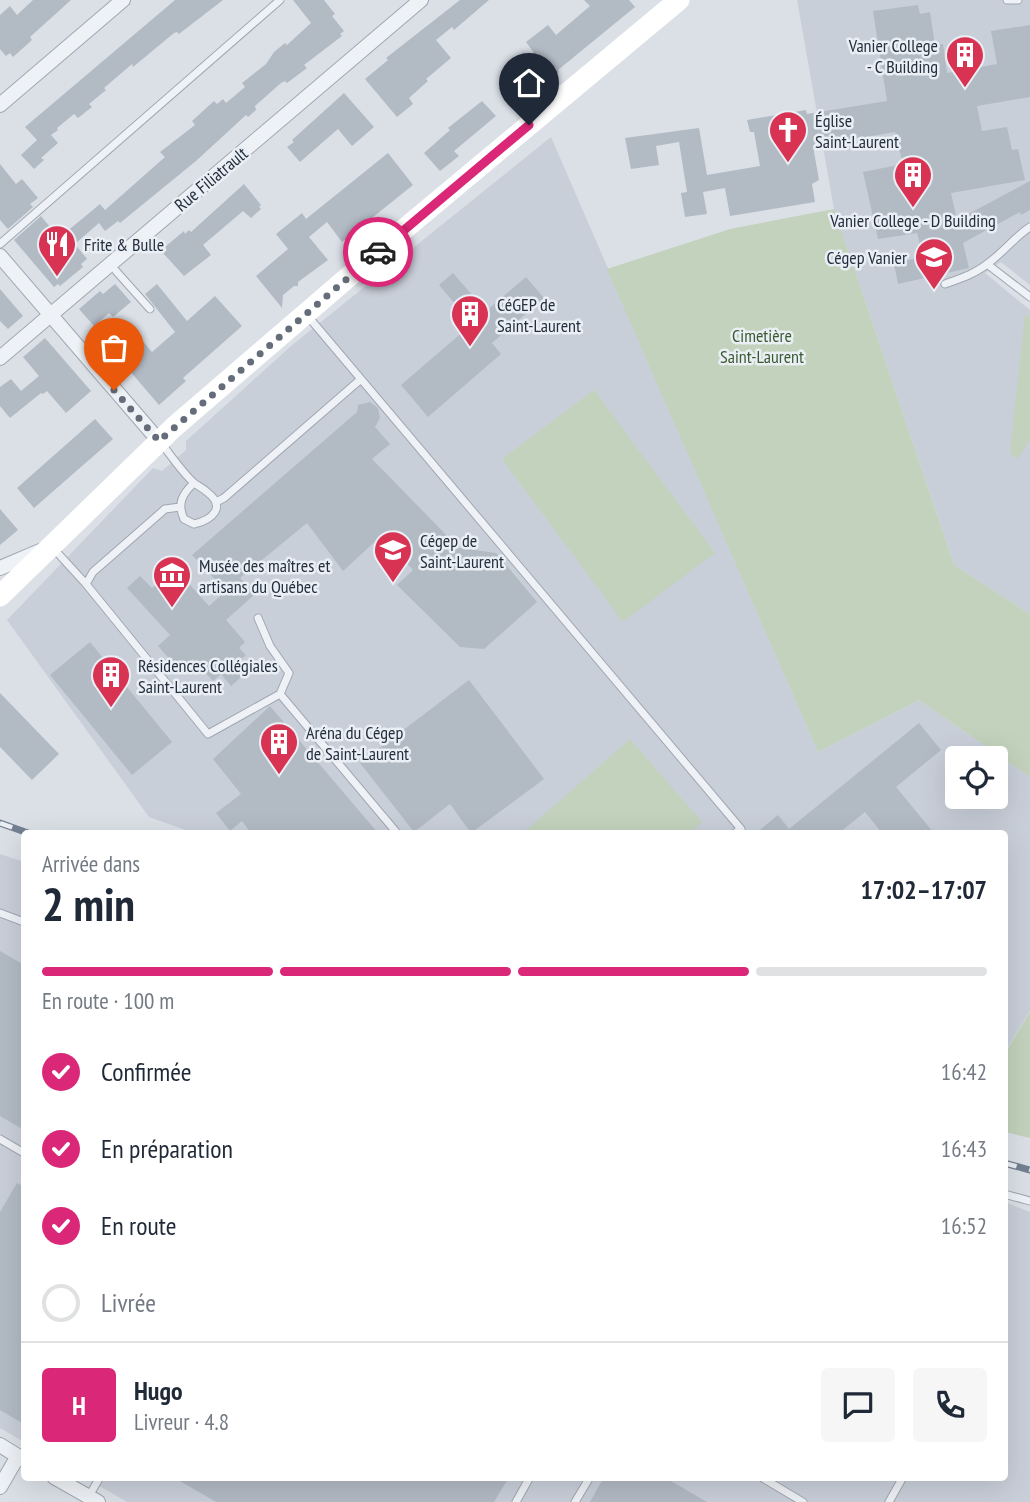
<!DOCTYPE html>
<html lang="fr">
<meta charset="utf-8">
<style>
:root{--surface:#fff;--page:#f6f6f7;--text:#1f2937;--muted:#747a83;--line:#e0e1e3;--accent:#db2777}
body{margin:0;font-family:"PT Sans Narrow",sans-serif;background:var(--page);color:var(--text);height:100vh;display:flex;flex-direction:column;font-size:26px;white-space:nowrap}
*{box-sizing:border-box;margin:0}
p{font-size:23px;color:var(--muted)}
.icon{flex:none;width:38px;height:38px;fill:none;stroke:currentColor;stroke-width:2;stroke-linecap:round;stroke-linejoin:round}
.map{position:relative;flex:1;overflow:hidden}
.drawer{position:absolute;left:21px;top:830px;width:987px;height:651px;display:flex;flex-direction:column;background:var(--surface);border-radius:7px;box-shadow:0 7px 28px #0002}
.drawer>*{flex:none}
.controls{position:absolute;left:945px;top:746px;display:grid;gap:14px}
.controls a{display:grid;place-items:center;width:63px;height:63px;border-radius:7px;background:var(--surface);box-shadow:0 7px 28px #0002;font-size:35px}
.pin{position:absolute;display:grid;place-items:center;width:60px;height:60px;color:#fff;margin:-72px -30px;border-radius:50% 50% 50% 0;rotate:-45deg;box-shadow:0 0 7px #0007}
.pin .icon{rotate:45deg}
.courier{position:absolute;display:grid;place-items:center;width:70px;height:70px;margin:-35px;border:5px solid #db2777;border-radius:50%;background:#fff;color:#222;box-shadow:0 2px 9px #0007}
.summary em{font-style:normal;font-weight:600}
.summary div{display:flex;flex-direction:column-reverse}
.summary{display:flex;align-items:center;justify-content:space-between;height:119px;padding:0 21px}
h1{font-size:46px;font-weight:600;line-height:52px}
.bar{display:grid;grid-template-columns:repeat(4,1fr);gap:10px 7px;align-content:center;height:84px;padding:0 21px}
.bar i{height:9px;border-radius:5px;background:var(--line)}
.bar .selected{background:var(--accent)}
.bar p{grid-column:span 4}
.line{display:flex;align-items:center;gap:18px;padding:0 21px;border-top:2px solid var(--line)}
.line div{flex:1}
.round{display:grid;place-items:center;flex:none;width:74px;height:74px;border-radius:7px;background:var(--page)}
ol{padding:0 21px;list-style:none}
li{display:flex;align-items:center;gap:21px;height:77px}
li p{margin-inline-start:auto}
li .icon{padding:7px;border-radius:50%;background:var(--accent);color:#fff;stroke-width:4}
li:last-child{color:var(--muted)}
li i{width:38px;height:38px;border:4px solid var(--line);border-radius:50%}
.map>svg:first-child{display:block}
.built{fill:#c9cfd9;fill-rule:evenodd}
.green{fill:#c2d2bc}
.building{fill:#b2bac4}
.lines{fill:none;stroke-linecap:round;stroke-linejoin:round}
.service-casing{stroke:#a0a7b1;stroke-width:9}
.minor-casing{stroke:#a0a7b1;stroke-width:16}
.service{stroke:#eef1f5;stroke-width:7}
.minor{stroke:#eef1f5;stroke-width:14}
.secondary{stroke:#fff;stroke-width:21}
.rail-casing{stroke:#738092;stroke-width:7}
.rail{stroke:#eaeff5;stroke-width:4.5;stroke-dasharray:13;stroke-linecap:butt}
.done{stroke:#646d79;stroke-width:7;stroke-dasharray:0 12.6}
.route{stroke:#db2777;stroke-width:9}
.labels{text-anchor:middle;dominant-baseline:central;stroke-width:5;stroke-linejoin:round;paint-order:stroke}
.poi-label{font-size:18px;fill:#242f3e;stroke:#eaeff5;text-anchor:start}
.street-label{font-size:18px;fill:#242f3e;stroke:#eaeff5}
.park-label{font-size:18px;fill:#3a5b30;stroke:#eaeff5}
</style>
<div class="map">
<svg width="1030" height="1502" viewBox="0 0 1030 1502">
<rect width="100%" height="100%" fill="#dbe0e7"/>
<path class="built" d="M797 0H1030V285L1001 262 985 273 1030 310V614L954 565 834 209Z
M551 137 818 752 919 700 1030 777V1011L1005 1052 1004 833H194L149 817 7 620 153 468 162 471 186 450V441L291 346ZM957 758H996V796H957Z
M0 854 24 862V1442L0 1428Z
M1005 1202 1030 1212V1502H127L84 1477H1004Z"/>
<path class="green" d="M834 209 954 565 1030 614V777L919 700 818 752 607 269 730 229Z
M1025 314 1030 318V439L1018 459 1010 453Z
M594 390 715 553 623 622 502 459Z
M630 739 702 822 690 833H523Z
M1030 1012V1138L1005 1132V1053Z"/>
<path class="building" d="M33 0H71L30 37 32 40 13 57 10 53 6 56 0 49V15L10 6 17 15Z
M175 0H223L179 34 177 32 174 33 133 67 132 64 104 88 106 90 89 104 92 107 78 118 74 114 57 128 58 130 51 135 58 143 41 158 44 160 34 169 21 155 37 140 25 127Z
M293 0H324L335 14 332 16 344 31 340 34 342 36 304 65 307 68 287 83 285 81 281 83 255 106 256 110 248 117 246 115 196 161 120 223 118 221 105 231 99 223 75 244 87 259 81 264 83 267 60 286 58 284 54 287 14 240 41 216 59 238 100 204 105 210 165 157 160 152 195 125 192 121 214 101 217 104 223 99 226 103 245 87 242 83 266 64 274 52 285 43 287 45 311 23Z
M460 0H489L454 30 452 27 436 40 451 58 426 79 428 81 409 98 413 104 397 117 365 79 388 60 386 58Z
M584 0H629L635 7 558 70 559 72 550 78 548 75 524 96 512 82 515 80 513 76 518 72 514 68 534 53 526 42 548 25 556 35 590 6Z
M918 5 920 14 930 12 935 45 943 44 947 73 997 64 991 31 1030 25V97L977 106 982 131 1007 127 1012 150 1018 149 1025 180 951 193 957 220 1030 181V210L1021 215 1020 212 963 243 969 268 898 284 894 264 923 256 917 233 878 239 863 172 903 164 895 132 813 146 819 180 812 184 815 202 730 216 725 188 703 192 707 214 685 217 681 193 687 192 679 142 656 146 659 165 631 169 625 138 699 128 707 175 760 166 754 132H750L747 120 806 110 807 114 887 101 873 11Z
M344 93 374 127 352 146 338 129 300 162 287 147 294 142 292 140Z
M482 101 496 116 454 151 459 156 440 171 424 153 450 130 448 128Z
M388 153 413 185 342 242 327 222 309 237 328 260 298 282V286H294L283 295 282 308 256 276 288 249 276 234 302 213 306 219Z
M0 164 16 184 22 179 38 198 30 204 33 207 8 229 0 220Z
M244 184 261 205 259 207 261 209 251 218 243 211 203 245 211 255 184 276 163 253 167 250 165 247 184 231 185 234 189 230 191 232Z
M453 273 486 311 526 277 544 298 492 343 501 354 428 417 401 385 472 324 439 285Z
M115 284 131 302 113 317 109 313 94 326 79 309 100 291 103 294Z
M157 284 187 321 215 296 242 326 183 378 186 381 159 405 117 356 139 337 152 352 175 332 145 294Z
M0 289 23 316 8 329 0 321Z
M45 338 91 391 66 413 47 391 43 394 41 393 10 418 0 406V387L11 379 21 391 39 376 23 357Z
M370 402 378 408 380 418 375 427 390 444 372 459 459 548 496 553 537 602 484 649 460 647 397 585 413 570 381 536 343 571 307 523 240 578 255 594 226 620 245 642 239 648 246 655 237 663 246 673 231 686 221 674 213 681 193 659 180 671 158 646 170 635 127 588 140 576 152 588 174 567 209 606 226 591 192 555 357 412 358 405Z
M95 419 113 439 34 508 17 488Z
M0 509 18 530 0 545Z
M90 642 172 742 132 775 50 675Z
M469 680 544 779 471 833 450 804 414 832 360 763Z
M0 693 59 754 32 780 0 747Z
M270 706 378 833H251L242 821 230 831 216 813 241 794 213 759Z
M919 723 941 750 896 787 934 833H882L865 812 839 833H756L778 815 789 829Z
M0 951 24 965V1130L0 1116Z
M17 1183 24 1187V1424L0 1410V1212Z
M173 1477H509L494 1502H216Z
M604 1477H664L707 1502H590Z"/>
<g class="lines">
<defs>
<path id="service" d="M1007 0H1018
M0 244 280 0
M987 264 1030 297
M116 271 150 309
M945 284C962 278 977 273 991 261 1005 250 1015 237 1030 227
M306 314 741 829 735 833
M91 361 106 348
M162 444C172 457 182 472 194 483 198 486 203 488 207 492 227 507 212 520 194 524L184 519C177 504 182 494 194 483
M216 502 224 498 361 379
M54 549 86 584 208 734 280 694
M86 584 93 572 165 509 180 507
M258 618 270 646 289 673 280 694 397 833
M0 913 24 922
M0 1139 24 1153
M1004 1194 1030 1201
M761 1477 803 1502
M89 1496 100 1477
M516 1502 530 1477
M575 1502 590 1477
M889 1502 903 1477"/>
<path id="minor" d="M0 105 123 0
M0 256 159 441
M0 358 421 0
M0 568 40 551
M0 1445 24 1460
M54 1477 98 1502
M0 1487 18 1456"/>
</defs>
<use href="#service" class="service-casing"/>
<use href="#minor" class="minor-casing"/>
<use href="#service" class="service"/>
<use href="#minor" class="minor"/>
<path class="secondary" d="M0 596 174 427 396 236 679 0"/>
<defs>
<path id="rail" d="M0 823 28 833
M1004 1163 1030 1170"/>
</defs>
<use href="#rail" class="rail-casing"/>
<use href="#rail" class="rail"/>
</g>
<g class="lines">
<path class="done" d="M114 390 159 441 378 252"/>
<path class="route" d="M378 252 529 125"/>
</g>
<defs>
<symbol id="building-pin" viewBox="-11 -11 22 30"><path d="M0 17L-7.5 6A9.5 9.5 0 1 1 7.5 6Z" fill="#d93353" stroke="#eaeff5"/><path d="M-4-6H4V6H1V3H-1V6H-4ZM-2.5-4.3h1.7v1.8h-1.7ZM.8-4.3h1.7v1.8H.8ZM-2.5-1h1.7V.8h-1.7ZM.8-1h1.7V.8H.8Z" fill="#fff"/></symbol>
<symbol id="church-pin" viewBox="-11 -11 22 30"><path d="M0 17L-7.5 6A9.5 9.5 0 1 1 7.5 6Z" fill="#d93353" stroke="#eaeff5"/><path d="M-1.2-6h2.4v3.5h3.3v2.4h-3.3V6h-2.4V-.1h-3.3v-2.4h3.3Z" fill="#fff"/></symbol>
<symbol id="restaurant-pin" viewBox="-11 -11 22 30"><path d="M0 17L-7.5 6A9.5 9.5 0 1 1 7.5 6Z" fill="#d93353" stroke="#eaeff5"/><path d="M-5-6h1v4h1v-4h1v4h1v-4h1v5L-1.5 .5V6h-2V.5L-5-1ZM5-6V6H3V1.5H1.5Q1.5-4 5-6Z" fill="#fff"/></symbol>
<symbol id="university-pin" viewBox="-11 -11 22 30"><path d="M0 17L-7.5 6A9.5 9.5 0 1 1 7.5 6Z" fill="#d93353" stroke="#eaeff5"/><path d="M0-5L7-2L0 1L-7-2ZM-4 1L0 2.5L4 1V4Q0 6-4 4Z" fill="#fff"/></symbol>
<symbol id="museum-pin" viewBox="-11 -11 22 30"><path d="M0 17L-7.5 6A9.5 9.5 0 1 1 7.5 6Z" fill="#d93353" stroke="#eaeff5"/><path d="M0-6L6-3V-2H-6V-3ZM-5-1h2V3h-2ZM-1-1h2V3h-2ZM3-1h2V3H3ZM-6 4H6V6H-6Z" fill="#fff"/></symbol>
</defs>
<g fill-rule="evenodd">
<use href="#building-pin" x="943" y="33" width="44" height="60"/>
<use href="#church-pin" x="766" y="108" width="44" height="60"/>
<use href="#building-pin" x="891" y="153" width="44" height="60"/>
<use href="#restaurant-pin" x="35" y="222" width="44" height="60"/>
<use href="#university-pin" x="912" y="235" width="44" height="60"/>
<use href="#building-pin" x="448" y="292" width="44" height="60"/>
<use href="#university-pin" x="371" y="528" width="44" height="60"/>
<use href="#museum-pin" x="150" y="553" width="44" height="60"/>
<use href="#building-pin" x="89" y="653" width="44" height="60"/>
<use href="#building-pin" x="257" y="720" width="44" height="60"/>
</g>
<g class="labels">
<g class="poi-label">
<text x="938" y="45" text-anchor="end">Vanier College<tspan x="938" dy="21">- C Building</tspan></text>
<text x="815" y="120">Église<tspan x="815" dy="21">Saint-Laurent</tspan></text>
<text x="913" y="220" text-anchor="middle">Vanier College - D Building</text>
<text x="84" y="244">Frite &amp; Bulle</text>
<text x="907" y="257" text-anchor="end">Cégep Vanier</text>
<text x="497" y="304">CéGEP de<tspan x="497" dy="21">Saint-Laurent</tspan></text>
<text x="420" y="540">Cégep de<tspan x="420" dy="21">Saint-Laurent</tspan></text>
<text x="199" y="565">Musée des maîtres et<tspan x="199" dy="21">artisans du Québec</tspan></text>
<text x="138" y="665">Résidences Collégiales<tspan x="138" dy="21">Saint-Laurent</tspan></text>
<text x="306" y="732">Aréna du Cégep<tspan x="306" dy="21">de Saint-Laurent</tspan></text>
</g>
<g class="street-label">
<text transform="translate(211 179) rotate(-40)">Rue Filiatrault</text>
</g>
<g class="park-label">
<text x="762" y="335">Cimetière<tspan x="762" dy="21">Saint-Laurent</tspan></text>
</g>
</g>
</svg>
<div class="controls">
<a><svg class="icon" aria-label="locate" viewBox="0 0 24 24"><circle cx="12" cy="12" r="6"/><path d="M12 2v4M12 18v4M2 12h4M18 12h4"/></svg></a>
</div>
<div class="pin" style="left:114px;top:390px;background:#ea580c"><svg class="icon" aria-label="bag" viewBox="0 0 24 24"><path d="M5 8h14l-1 12H6zM9 8a3 3 0 0 1 6 0"/></svg></div>
<div class="pin" style="left:529px;top:125px;background:#1f2937"><svg class="icon" aria-label="home" viewBox="0 0 24 24"><path d="M3 11l9-7 9 7M6 9v11h12V9"/></svg></div>
<div class="courier" style="left:378px;top:252px"><svg class="icon" aria-label="car" viewBox="0 0 24 24"><path d="M5 17H2v-5l4-1 3-4h7l3 4 3 1v5h-3M9 17h6M6 11h13"/><circle cx="7" cy="17" r="2"/><circle cx="17" cy="17" r="2"/></svg></div>
<section class="drawer">
<div class="summary"><div><h1>2 min</h1><p>Arrivée dans</p></div><em>17:02–17:07</em></div>
<div class="bar"><i class="selected"></i><i class="selected"></i><i class="selected"></i><i></i><p>En route · 100 m</p></div>
<ol>
<li><svg class="icon" aria-label="check" viewBox="0 0 24 24"><path d="M5 12l5 5 9-10"/></svg>Confirmée<p>16:42</p></li>
<li><svg class="icon" aria-label="check" viewBox="0 0 24 24"><path d="M5 12l5 5 9-10"/></svg>En préparation<p>16:43</p></li>
<li><svg class="icon" aria-label="check" viewBox="0 0 24 24"><path d="M5 12l5 5 9-10"/></svg>En route<p>16:52</p></li>
<li><i></i>Livrée</li>
</ol>
<div class="line" style="height:126px"><b class="round" style="background:var(--accent);color:#fff">H</b><div><b>Hugo</b><p>Livreur · 4.8</p></div><a class="round"><svg class="icon" aria-label="chat" viewBox="0 0 24 24"><path d="M4 5h16v11H9l-5 4z"/></svg></a><a class="round"><svg class="icon" aria-label="phone" viewBox="0 0 24 24"><path d="M5 4h4l2 5-3 2q2 4 5 5l2-3 5 2v4C11 20 4 13 5 4z"/></svg></a></div>
</section>
</div>
